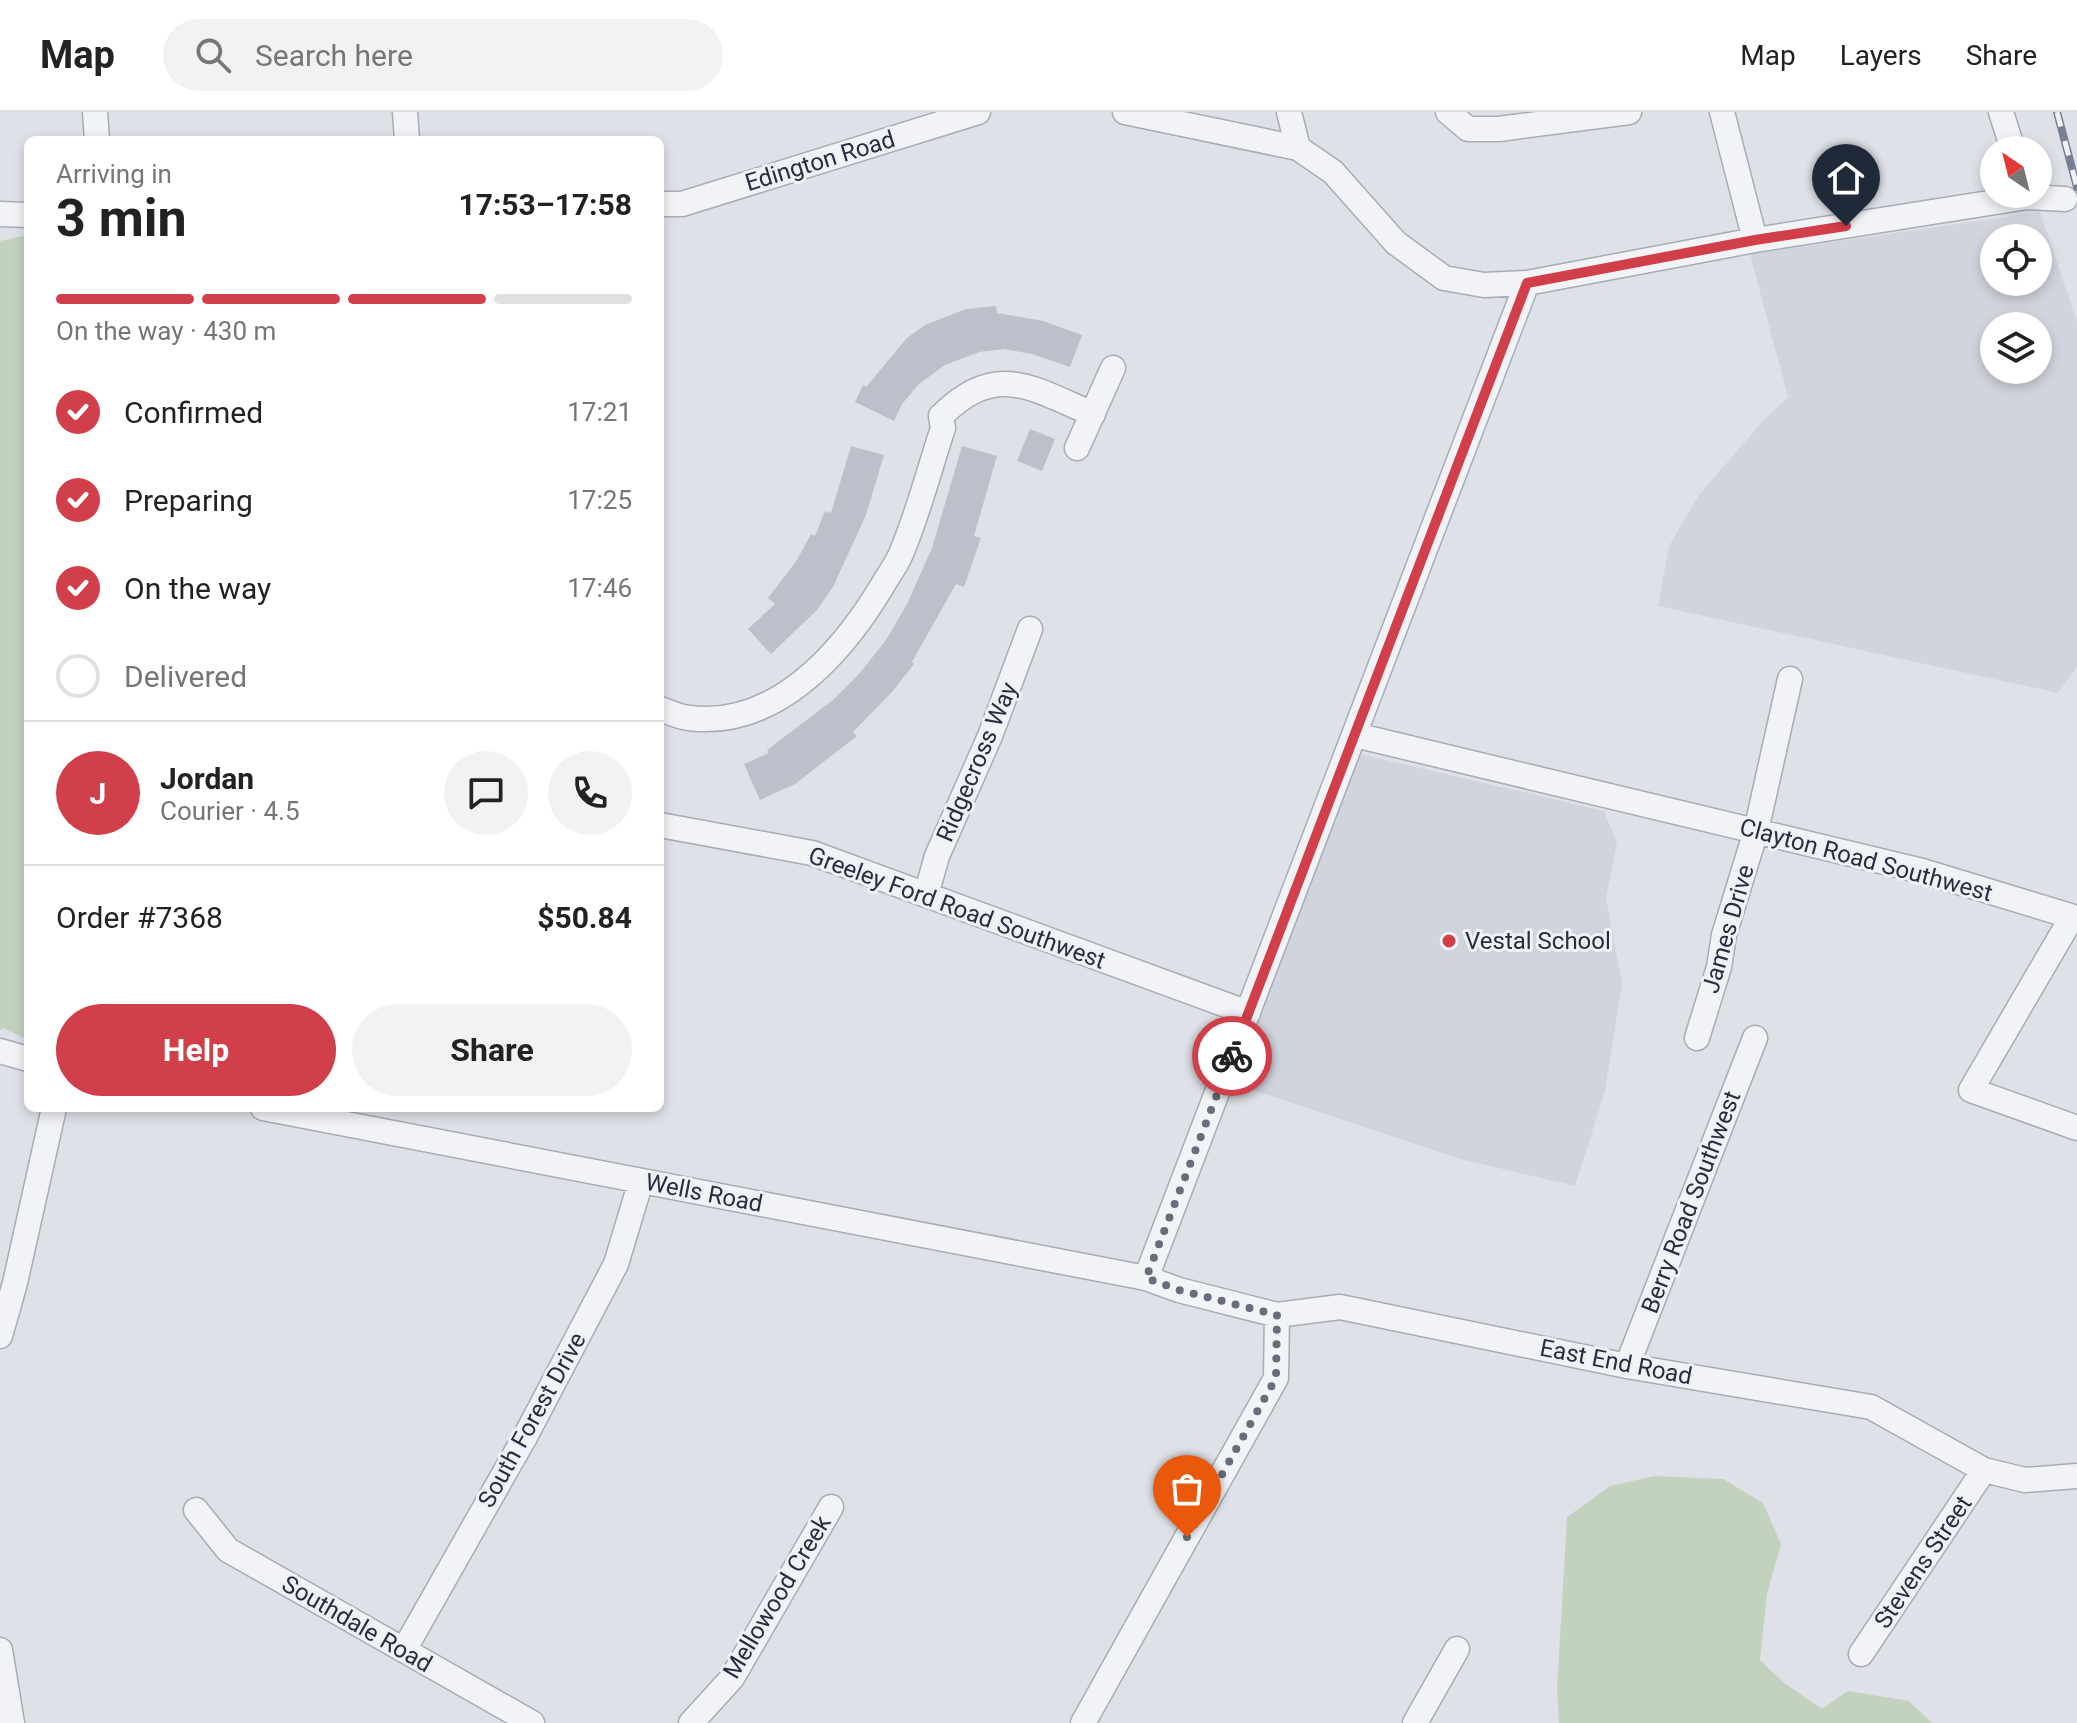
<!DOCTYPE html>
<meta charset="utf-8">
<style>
:root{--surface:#fff;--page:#f2f2f2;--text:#222;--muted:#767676;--line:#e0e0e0;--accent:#d13f4a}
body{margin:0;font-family:Roboto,sans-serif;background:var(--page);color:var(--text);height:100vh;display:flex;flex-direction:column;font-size:30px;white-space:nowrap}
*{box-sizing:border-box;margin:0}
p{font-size:26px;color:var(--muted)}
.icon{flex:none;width:44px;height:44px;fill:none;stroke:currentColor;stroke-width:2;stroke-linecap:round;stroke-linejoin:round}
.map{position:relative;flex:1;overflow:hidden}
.sheet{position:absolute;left:24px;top:24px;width:640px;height:976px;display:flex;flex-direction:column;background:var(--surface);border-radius:12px;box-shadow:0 4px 12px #0003}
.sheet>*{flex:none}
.needle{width:52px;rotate:325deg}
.tools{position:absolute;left:1980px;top:24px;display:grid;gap:16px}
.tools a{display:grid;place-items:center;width:72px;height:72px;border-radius:50%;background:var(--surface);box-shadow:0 4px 12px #0003;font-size:40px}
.pin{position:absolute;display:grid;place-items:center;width:68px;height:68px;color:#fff;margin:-82px -34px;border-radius:50% 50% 50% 0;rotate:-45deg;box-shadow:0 0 8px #0007}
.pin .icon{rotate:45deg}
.courier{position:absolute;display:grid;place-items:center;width:80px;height:80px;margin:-40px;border:6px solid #d13f4a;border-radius:50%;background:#fff;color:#222;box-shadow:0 2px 10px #0007}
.headline em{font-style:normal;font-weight:700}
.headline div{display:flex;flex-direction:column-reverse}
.headline{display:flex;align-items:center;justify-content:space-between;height:136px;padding:0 32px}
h1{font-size:52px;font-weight:700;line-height:60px}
.bar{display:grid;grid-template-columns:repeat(4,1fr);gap:12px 8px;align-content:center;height:96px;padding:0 32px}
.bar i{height:10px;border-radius:6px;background:var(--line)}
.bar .current{background:var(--accent)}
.bar p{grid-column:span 4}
.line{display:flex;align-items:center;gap:20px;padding:0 32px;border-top:2px solid var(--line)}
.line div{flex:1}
.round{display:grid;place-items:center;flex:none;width:84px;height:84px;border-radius:42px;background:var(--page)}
ol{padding:0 32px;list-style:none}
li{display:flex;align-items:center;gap:24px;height:88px}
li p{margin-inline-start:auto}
li .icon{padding:8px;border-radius:50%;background:var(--accent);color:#fff;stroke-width:4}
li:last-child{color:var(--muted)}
li i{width:44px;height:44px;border:4px solid var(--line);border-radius:50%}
.action{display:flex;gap:16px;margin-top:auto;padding:16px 32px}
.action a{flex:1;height:92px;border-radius:48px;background:var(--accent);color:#fff;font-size:32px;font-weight:700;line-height:92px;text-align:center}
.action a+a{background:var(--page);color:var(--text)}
header{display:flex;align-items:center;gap:48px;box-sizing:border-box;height:112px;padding:0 40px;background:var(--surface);border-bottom:2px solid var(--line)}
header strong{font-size:38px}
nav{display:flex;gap:44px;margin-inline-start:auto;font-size:28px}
.search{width:560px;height:72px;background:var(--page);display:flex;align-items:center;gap:20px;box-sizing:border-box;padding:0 28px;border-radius:44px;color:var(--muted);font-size:30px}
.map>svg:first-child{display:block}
.built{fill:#d0d4dd;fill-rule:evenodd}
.green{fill:#c3d2bf}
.building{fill:#bbc0cb}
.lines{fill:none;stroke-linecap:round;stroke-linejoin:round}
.minor-casing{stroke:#a7acb6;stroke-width:27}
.minor{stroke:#f1f3f7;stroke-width:24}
.rail-casing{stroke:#777f92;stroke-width:8}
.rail{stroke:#eef1f6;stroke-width:5;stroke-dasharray:15;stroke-linecap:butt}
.done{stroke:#676d7b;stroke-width:8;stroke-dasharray:0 14.4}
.route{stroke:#d13f4a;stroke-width:10}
.poi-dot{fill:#d13f4a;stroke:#eef1f6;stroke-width:3}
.labels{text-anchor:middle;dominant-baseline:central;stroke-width:6;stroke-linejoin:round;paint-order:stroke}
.street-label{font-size:24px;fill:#272e40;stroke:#eef1f6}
.poi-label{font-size:24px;fill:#272e40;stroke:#eef1f6;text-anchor:start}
</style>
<header>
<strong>Map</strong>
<div class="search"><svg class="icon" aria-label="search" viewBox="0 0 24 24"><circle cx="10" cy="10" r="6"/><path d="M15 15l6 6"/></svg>Search here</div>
<nav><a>Map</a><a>Layers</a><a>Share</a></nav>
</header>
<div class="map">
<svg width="2077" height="1611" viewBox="0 0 2077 1611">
<rect width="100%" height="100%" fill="#dee2e8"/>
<path class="built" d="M2040 100 2077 210V555L2058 581 1658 494 1669 434 1699 383 1762 310 1788 285 1750 142ZM1994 126H2038V170H1994ZM1994 214H2038V258H1994Z
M1356 641 1604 699 1617 731 1606 786 1622 872 1605 979 1575 1074 1460 1047 1229 970Z"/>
<path class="green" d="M28 123V928L3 916 0 918V129Z
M1654 1364 1723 1367 1763 1391 1781 1432 1767 1482 1760 1548 1784 1571 1822 1597 1848 1579 1909 1589 1932 1611H1559L1557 1577 1567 1405 1610 1374Z"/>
<path class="building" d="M996 194 997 201 1043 209 1082 223 1070 255 1032 242 1004 237 979 240 945 253 919 272 902 292 894 309 855 290 863 273 866 275 907 226 925 213 966 197Z
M1030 317 1055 327 1042 359 1017 349Z
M851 334 884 343 866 403 833 475 817 498 771 542 748 517 775 492 768 486 797 448 811 422 815 424 825 399 831 401Z
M962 334 997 344 974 424 981 426 964 475 956 472 912 550 914 552 892 580 853 620 857 624 795 672 760 688 744 652 769 641 767 638 833 588 859 562 886 528 907 492 932 436Z"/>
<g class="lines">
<defs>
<path id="minor" d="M95 0 97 28
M405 0 407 28
M1125 0 1298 36 1333 60 1396 131 1444 166 1484 173 1527 171 1755 128 2027 85 2065 87
M1289 0 1298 36
M1448 0 1468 17H1499L1629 0
M1722 0 1755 128
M2001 0 2013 38
M660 92H682L978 0
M0 102 28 103
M1077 336 1113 256
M660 597C669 600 679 605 689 606 775 617 841 542 881 476 887 465 895 455 900 444 918 403 929 358 943 316L941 304C996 249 1031 276 1093 302
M1355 623 1922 759 2077 806
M660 713 812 741 1248 901
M926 783 937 744 990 624 1030 517
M2072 805 1971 978 2077 1016
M1697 926 1719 855 1724 823 1756 719 1790 567
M0 939 28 947
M263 996 1146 1166 1179 1178 1277 1203 1340 1195 1627 1254 1871 1295 1984 1358 2025 1368 2077 1364
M1146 1166 1527 171
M0 1224 15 1171 54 996
M1627 1254 1755 926
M196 1398 228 1438 532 1611
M0 1538 12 1611
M404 1538 526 1323 616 1152 641 1069
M1861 1542 1984 1358
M691 1611 732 1566 831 1395
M1083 1611 1276 1266 1277 1203
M1415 1611 1457 1537"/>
</defs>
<use href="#minor" class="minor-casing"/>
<use href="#minor" class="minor"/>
<defs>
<path id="rail" d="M2057 0 2077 75"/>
</defs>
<use href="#rail" class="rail-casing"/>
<use href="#rail" class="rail"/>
</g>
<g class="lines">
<path class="done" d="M1187 1425 1276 1266 1277 1203 1179 1178 1146 1166 1232 944"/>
<path class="route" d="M1232 944 1527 171 1755 128 1846 114"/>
</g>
<circle class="poi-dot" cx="1449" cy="829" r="8"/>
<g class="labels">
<g class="street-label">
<text transform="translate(820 49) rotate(-17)">Edington Road</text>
<text transform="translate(977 650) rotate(-67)">Ridgecross Way</text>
<text transform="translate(1866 748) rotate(15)">Clayton Road Southwest</text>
<text transform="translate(957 796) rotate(20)">Greeley Ford Road Southwest</text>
<text transform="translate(1728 817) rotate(-74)">James Drive</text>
<text transform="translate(704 1081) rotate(11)">Wells Road</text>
<text transform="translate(1691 1090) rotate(-69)">Berry Road Southwest</text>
<text transform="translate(1616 1250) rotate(11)">East End Road</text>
<text transform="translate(532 1308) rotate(-61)">South Forest Drive</text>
<text transform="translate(1923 1450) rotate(-56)">Stevens Street</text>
<text transform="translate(777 1485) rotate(-59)">Mellowood Creek</text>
<text transform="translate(357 1512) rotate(30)">Southdale Road</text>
</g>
<g class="poi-label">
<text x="1465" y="829">Vestal School</text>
</g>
</g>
</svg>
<div class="tools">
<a><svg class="needle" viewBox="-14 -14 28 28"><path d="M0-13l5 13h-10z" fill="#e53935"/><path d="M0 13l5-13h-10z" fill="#767676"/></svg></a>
<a><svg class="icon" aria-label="locate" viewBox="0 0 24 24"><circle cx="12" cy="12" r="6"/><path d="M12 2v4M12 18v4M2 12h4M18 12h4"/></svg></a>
<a><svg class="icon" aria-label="layers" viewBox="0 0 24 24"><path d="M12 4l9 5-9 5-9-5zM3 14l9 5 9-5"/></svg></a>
</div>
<div class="pin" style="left:1187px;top:1425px;background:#ea580c"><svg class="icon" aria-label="bag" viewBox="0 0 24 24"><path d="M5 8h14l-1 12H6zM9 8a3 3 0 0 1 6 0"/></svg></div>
<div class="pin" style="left:1846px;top:114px;background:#1f2937"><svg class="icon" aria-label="home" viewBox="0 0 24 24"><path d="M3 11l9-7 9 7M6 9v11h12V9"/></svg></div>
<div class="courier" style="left:1232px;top:944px"><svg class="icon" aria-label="bike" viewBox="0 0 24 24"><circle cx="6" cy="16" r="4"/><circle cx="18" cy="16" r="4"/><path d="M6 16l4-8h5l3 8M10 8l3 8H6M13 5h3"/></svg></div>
<section class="sheet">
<div class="headline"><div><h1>3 min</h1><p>Arriving in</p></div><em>17:53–17:58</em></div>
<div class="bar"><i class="current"></i><i class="current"></i><i class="current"></i><i></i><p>On the way · 430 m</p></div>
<ol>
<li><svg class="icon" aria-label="check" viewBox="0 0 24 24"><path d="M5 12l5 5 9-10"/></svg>Confirmed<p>17:21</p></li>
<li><svg class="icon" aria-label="check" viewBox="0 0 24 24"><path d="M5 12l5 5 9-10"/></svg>Preparing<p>17:25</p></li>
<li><svg class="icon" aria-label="check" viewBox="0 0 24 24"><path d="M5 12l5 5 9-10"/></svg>On the way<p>17:46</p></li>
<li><i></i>Delivered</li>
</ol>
<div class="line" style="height:144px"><b class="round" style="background:var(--accent);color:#fff">J</b><div><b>Jordan</b><p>Courier · 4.5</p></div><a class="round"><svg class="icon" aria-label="chat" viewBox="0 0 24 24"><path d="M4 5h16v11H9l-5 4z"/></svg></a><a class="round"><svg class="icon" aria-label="phone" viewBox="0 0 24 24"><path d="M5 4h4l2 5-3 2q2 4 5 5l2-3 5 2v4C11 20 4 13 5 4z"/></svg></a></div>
<div class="line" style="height:104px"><div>Order #7368</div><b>$50.84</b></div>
<div class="action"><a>Help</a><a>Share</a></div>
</section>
</div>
